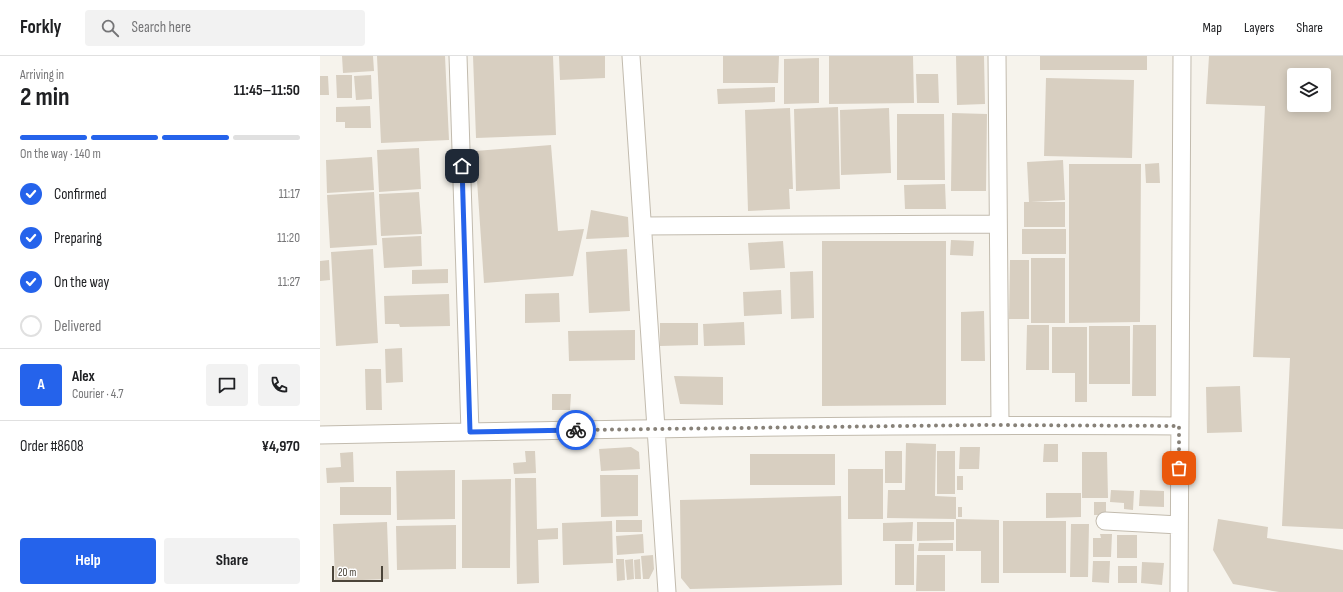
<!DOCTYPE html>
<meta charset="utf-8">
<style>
:root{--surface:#fff;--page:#f2f2f2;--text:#202124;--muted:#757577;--line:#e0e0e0;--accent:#2563eb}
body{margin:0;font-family:"Sofia Sans Condensed",sans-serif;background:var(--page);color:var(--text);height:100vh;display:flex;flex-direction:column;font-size:15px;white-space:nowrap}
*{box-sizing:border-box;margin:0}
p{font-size:13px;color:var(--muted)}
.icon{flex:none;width:22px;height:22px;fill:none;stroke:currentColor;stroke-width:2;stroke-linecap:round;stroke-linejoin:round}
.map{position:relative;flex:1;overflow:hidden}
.panel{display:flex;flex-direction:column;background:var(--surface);width:320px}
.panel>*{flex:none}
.controls{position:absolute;left:967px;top:12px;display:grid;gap:8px}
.controls a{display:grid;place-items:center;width:44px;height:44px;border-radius:4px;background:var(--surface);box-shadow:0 2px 10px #0003;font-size:20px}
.scale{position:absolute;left:12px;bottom:10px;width:51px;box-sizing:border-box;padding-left:4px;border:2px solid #4b4439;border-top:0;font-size:11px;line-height:14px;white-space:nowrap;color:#4b4439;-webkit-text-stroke:3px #fff;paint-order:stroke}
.pin{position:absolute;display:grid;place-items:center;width:34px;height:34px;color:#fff;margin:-17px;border-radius:8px;box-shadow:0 2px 6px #0006}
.courier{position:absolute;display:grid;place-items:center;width:40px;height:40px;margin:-20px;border:3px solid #2563eb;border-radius:50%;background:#fff;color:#222;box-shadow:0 1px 5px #0007}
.overview em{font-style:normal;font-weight:700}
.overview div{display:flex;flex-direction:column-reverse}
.overview{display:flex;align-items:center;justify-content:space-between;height:68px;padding:0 20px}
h1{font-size:26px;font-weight:700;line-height:30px}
.bar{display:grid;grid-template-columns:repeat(4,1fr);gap:6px 4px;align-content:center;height:48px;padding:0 20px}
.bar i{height:5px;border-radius:3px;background:var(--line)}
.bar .current{background:var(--accent)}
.bar p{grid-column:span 4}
.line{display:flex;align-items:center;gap:10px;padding:0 20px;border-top:1px solid var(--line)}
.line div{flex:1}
.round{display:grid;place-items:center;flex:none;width:42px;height:42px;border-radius:4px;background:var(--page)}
ol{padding:0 20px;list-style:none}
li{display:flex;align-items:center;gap:12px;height:44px}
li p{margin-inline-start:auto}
li .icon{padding:4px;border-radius:50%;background:var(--accent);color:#fff;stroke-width:4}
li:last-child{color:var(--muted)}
li i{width:22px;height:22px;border:2px solid var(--line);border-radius:50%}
.primary-button{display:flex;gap:8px;margin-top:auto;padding:8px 20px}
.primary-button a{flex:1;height:46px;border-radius:4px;background:var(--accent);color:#fff;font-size:16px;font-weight:700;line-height:46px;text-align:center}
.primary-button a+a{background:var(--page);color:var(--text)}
header{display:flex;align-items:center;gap:24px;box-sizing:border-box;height:56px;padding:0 20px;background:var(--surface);border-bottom:1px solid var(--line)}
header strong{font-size:19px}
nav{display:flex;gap:22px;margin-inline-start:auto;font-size:14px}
.search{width:280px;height:36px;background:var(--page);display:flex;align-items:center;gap:10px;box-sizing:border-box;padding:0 14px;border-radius:4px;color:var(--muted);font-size:15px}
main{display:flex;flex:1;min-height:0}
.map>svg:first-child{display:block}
.building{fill:#d8cfc1;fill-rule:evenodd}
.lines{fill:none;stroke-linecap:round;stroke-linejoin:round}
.minor-casing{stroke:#c2bbae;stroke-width:19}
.minor{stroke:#fff;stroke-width:17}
.done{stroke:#878178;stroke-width:4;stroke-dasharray:0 7.2}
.route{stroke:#2563eb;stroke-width:5}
</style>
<header>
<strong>Forkly</strong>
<div class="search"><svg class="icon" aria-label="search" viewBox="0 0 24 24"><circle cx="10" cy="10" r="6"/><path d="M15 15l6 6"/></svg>Search here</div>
<nav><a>Map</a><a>Layers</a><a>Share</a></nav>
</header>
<main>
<section class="panel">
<div class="overview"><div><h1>2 min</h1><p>Arriving in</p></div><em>11:45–11:50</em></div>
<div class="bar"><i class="current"></i><i class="current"></i><i class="current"></i><i></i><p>On the way · 140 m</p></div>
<ol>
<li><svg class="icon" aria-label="check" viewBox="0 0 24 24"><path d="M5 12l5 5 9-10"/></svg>Confirmed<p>11:17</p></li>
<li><svg class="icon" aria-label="check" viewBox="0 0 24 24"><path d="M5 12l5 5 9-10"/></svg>Preparing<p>11:20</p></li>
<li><svg class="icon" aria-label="check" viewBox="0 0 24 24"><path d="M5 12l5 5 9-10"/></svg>On the way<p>11:27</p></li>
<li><i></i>Delivered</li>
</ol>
<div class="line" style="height:72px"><b class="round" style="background:var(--accent);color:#fff">A</b><div><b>Alex</b><p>Courier · 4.7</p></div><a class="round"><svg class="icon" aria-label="chat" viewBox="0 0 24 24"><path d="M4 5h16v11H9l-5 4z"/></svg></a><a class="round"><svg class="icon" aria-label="phone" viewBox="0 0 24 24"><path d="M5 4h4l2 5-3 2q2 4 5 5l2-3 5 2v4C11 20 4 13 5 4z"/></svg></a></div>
<div class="line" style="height:52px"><div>Order #8608</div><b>¥4,970</b></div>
<div class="primary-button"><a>Help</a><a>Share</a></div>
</section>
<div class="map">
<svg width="1023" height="536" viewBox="0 0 1023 536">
<rect width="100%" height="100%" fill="#f6f3ec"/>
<path class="building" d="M22 0H53L54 15 23 17Z
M57 0H125L129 84 61 87Z
M153 0H233L236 79 156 82Z
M239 0H285V22L240 24Z
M403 0H459L458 27H403Z
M509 0H593L594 47 509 48Z
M636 0H664L665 48 637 49Z
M720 0H827V14H720Z
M889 0H1023V473L962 470 970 302 933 301 945 50 886 48ZM974 19H1004V49H974Z
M499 2V47L464 48V3Z
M596 18H618L619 47H597Z
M16 19H32V42H17Z
M51 19 52 43 36 44 34 20Z
M0 20H8L9 39H0Z
M726 22 814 24 812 102 724 100Z
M455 31V46L398 48 397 33Z
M50 50 51 72H25V66H16V51Z
M518 51 520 133 476 135 474 53Z
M470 52 473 133H469L470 153 428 155 425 54Z
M569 52 571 117 521 119 520 54Z
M632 57 667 58 666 135H631Z
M577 58H624L625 124H577Z
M231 89 238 175 264 173 253 220 164 227 155 95Z
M99 92 101 133 59 136 57 94Z
M52 101 54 134 7 137 6 104Z
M743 104 745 144 711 146H745V171H704V146H709L707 106Z
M839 107 840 127H826L825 108Z
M749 108H821L820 266 749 267Z
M625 128 626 153H585L584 129Z
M54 136 57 189 10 192 7 139Z
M99 136 102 178 61 180 59 138Z
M271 154 308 161 309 181 266 183Z
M702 173H746V198H702Z
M101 180 102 210 64 212 62 182Z
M631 184 654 185 653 200 630 199Z
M463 185 465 212 430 214 428 187Z
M502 185H626V349L502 350Z
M53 193 58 287 16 290 11 196Z
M307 193 310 255 269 257 266 196Z
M711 202H745V267H711Z
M9 204 10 224 0 225V205Z
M690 204H709V263H689Z
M128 213V227L92 228V214Z
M493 215 494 262 471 263 470 216Z
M461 234 462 258 424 260 423 236Z
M239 237 240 266 205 267V238Z
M129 238 130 270 80 271 79 268H65L64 240Z
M664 255 665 305H641V256Z
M424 266 425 289 384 290 383 268Z
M340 267H378V289L340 290Z
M707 269H729V314H706Z
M813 269H836V340H812Z
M769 270H810V328H769Z
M732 271H767V346H755V317H732Z
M315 274V304L249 305 248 275Z
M82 292 83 326 66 327 65 293Z
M45 313H61L62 354H46Z
M354 320 403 321V349L360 348Z
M920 330 922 376 887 377 886 331Z
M232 338H251L250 354H232Z
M586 387 616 388 615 440 636 441V463L567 462 568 434H585Z
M724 388H738V406H723Z
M311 391 319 396 320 413 281 415 279 393Z
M640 391H660L659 413H639Z
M205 395H215L216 417 194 418 193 407 206 406Z
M565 395H582V427H565Z
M617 395H635V438H617Z
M33 396 34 426 7 427 6 412 21 411 20 397Z
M762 396H787L788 442H762Z
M430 398H515V429H430Z
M528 413H563V463H528Z
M135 414V463L77 464 76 415Z
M280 419H318V460L281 461Z
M637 420H643V434H637Z
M195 422H216L217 473 238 472V483L218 484 219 527 197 528Z
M191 423 190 512H142V424Z
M20 431H71V459H20Z
M791 434 814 435 813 454 804 453V447L790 446Z
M820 434 844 435V451L819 450Z
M726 437H761V461L726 462Z
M521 440 522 529 370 533 361 522 360 444Z
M774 446H786V459H774Z
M638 451H642V461H638Z
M636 463 679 464V527H661V495H636Z
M898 463 948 471 947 482 1023 494V536H959L913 528 893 494Z
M296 464H322V476H296Z
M292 465 293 507 243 509 242 467Z
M683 465H746V517H683Z
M67 466 69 523 15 525 13 468Z
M593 466 592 485H563V467Z
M597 466H634V484L597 485Z
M751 468H769L768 521H750Z
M136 469V513L77 514 76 470Z
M323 478 324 497 297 499 296 480Z
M780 478H792L791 501H773V482H781Z
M797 479H817V502H797Z
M599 487H633V495H598Z
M575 488H594V529H575Z
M333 499 334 513 329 523H323L321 500Z
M597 499H625V535H596Z
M296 503H304L305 524 297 525Z
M313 503 314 523 307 524 305 504Z
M320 503 321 523H315L314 504Z
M773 505H790L789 527 772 526Z
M822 506 844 507 842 529 821 527Z
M798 510H817V527H798Z"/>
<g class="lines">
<defs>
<path id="minor" d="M138 0 150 376
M311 0 347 536
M677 0 680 368
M323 170 677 168
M0 379C286 373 572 368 859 370
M785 465 859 469
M859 536 862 0"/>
</defs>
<use href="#minor" class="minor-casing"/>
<use href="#minor" class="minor"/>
</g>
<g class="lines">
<path class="done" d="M256 374 664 369 859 370V412"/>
<path class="route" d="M142 110 150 376 256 374"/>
</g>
</svg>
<div class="controls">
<a><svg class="icon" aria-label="layers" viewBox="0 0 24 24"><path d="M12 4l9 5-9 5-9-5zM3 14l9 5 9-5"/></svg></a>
</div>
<div class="scale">20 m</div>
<div class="pin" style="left:859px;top:412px;background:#ea580c"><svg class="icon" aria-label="bag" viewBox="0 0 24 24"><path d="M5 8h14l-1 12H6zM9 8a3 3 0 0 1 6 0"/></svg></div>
<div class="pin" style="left:142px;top:110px;background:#1f2937"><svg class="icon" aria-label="home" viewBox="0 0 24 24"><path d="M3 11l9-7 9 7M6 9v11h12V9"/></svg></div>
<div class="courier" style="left:256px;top:374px"><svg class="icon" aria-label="bike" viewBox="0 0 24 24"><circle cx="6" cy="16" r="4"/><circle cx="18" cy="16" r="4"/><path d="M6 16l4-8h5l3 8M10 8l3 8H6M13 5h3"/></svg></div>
</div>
</main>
